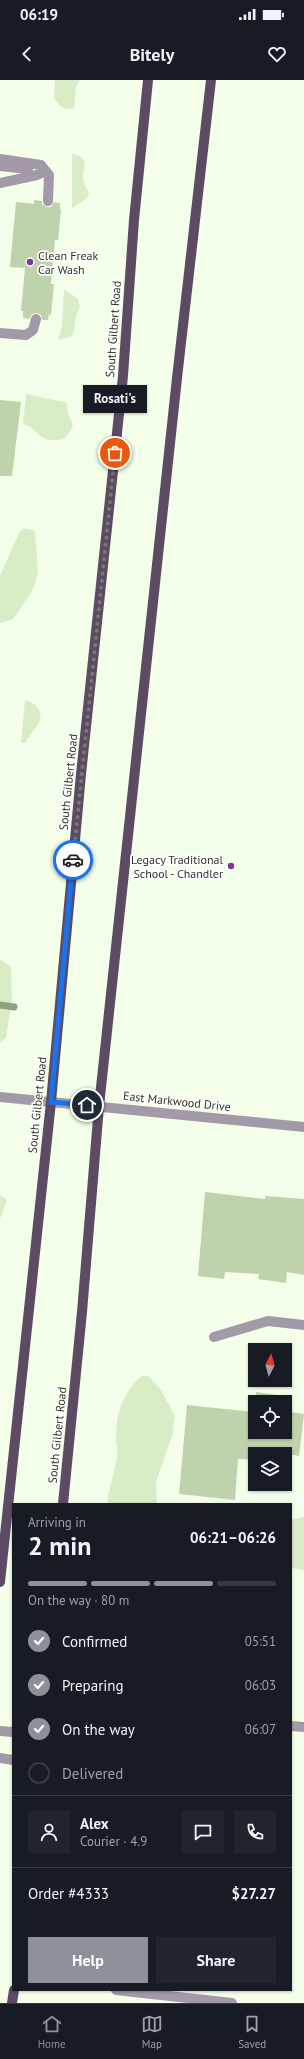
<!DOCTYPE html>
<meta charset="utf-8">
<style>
:root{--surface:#171b24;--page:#20242c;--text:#f1f3f6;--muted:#9ea1a6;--line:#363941;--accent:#8c9099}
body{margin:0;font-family:"PT Sans",sans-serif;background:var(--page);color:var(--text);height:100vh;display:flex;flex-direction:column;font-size:15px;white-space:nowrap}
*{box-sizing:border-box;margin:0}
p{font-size:13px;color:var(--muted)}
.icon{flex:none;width:22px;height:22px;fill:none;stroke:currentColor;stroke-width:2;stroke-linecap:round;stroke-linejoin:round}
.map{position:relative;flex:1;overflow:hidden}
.details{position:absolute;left:12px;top:1423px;width:280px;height:488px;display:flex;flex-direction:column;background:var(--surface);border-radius:0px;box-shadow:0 1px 3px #0004}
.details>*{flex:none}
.needle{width:26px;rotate:6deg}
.tools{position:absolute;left:248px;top:1263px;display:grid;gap:8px}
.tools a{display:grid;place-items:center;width:44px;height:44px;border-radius:0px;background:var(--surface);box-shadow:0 1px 3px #0004;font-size:20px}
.pin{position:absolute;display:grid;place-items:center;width:34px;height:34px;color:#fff;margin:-17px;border:2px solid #fff;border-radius:50%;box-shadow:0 1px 4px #0007}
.courier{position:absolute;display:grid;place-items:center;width:40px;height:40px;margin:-20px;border:3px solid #1a73e8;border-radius:50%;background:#fff;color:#222;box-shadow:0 1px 5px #0007}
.bubble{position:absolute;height:28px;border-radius:0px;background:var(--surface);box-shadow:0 1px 3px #0004;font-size:13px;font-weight:800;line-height:28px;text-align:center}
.head em{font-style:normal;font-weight:800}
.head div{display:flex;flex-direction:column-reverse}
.head{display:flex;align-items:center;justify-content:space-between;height:68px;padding:0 16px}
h1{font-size:26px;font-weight:800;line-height:30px}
.bar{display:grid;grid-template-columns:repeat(4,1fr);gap:6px 4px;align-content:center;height:48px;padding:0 16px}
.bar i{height:5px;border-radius:3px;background:var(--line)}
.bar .current{background:var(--accent)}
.bar p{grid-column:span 4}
.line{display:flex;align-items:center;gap:10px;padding:0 16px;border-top:1px solid var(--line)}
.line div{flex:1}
.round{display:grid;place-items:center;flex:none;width:42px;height:42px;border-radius:0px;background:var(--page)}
ol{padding:0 16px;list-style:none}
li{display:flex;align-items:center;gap:12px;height:44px}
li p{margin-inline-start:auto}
li .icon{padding:4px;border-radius:50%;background:var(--accent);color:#fff;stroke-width:4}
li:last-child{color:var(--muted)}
li i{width:22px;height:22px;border:2px solid var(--line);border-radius:50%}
.action{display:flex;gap:8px;margin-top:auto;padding:8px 16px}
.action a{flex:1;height:46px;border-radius:0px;background:var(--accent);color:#fff;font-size:16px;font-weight:800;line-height:46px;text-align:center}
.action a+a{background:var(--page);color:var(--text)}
.status{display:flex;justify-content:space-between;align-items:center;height:28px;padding:0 20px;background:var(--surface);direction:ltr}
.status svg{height:11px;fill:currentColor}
header{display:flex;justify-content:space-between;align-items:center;height:52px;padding:0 16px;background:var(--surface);font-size:18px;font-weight:800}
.dock{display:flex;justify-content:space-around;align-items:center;height:56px;border-top:1px solid var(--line);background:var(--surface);font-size:11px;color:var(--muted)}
.dock a{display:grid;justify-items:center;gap:2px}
.dock .current{color:var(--accent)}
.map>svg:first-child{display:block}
.green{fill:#d8ecc6}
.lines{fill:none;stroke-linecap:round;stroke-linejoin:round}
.stream{stroke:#90a37d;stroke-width:7}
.building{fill:#bed2ab}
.service{stroke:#a399a9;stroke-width:10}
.minor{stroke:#a399a9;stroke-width:10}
.primary{stroke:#5d4b66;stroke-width:10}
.done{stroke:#747c6c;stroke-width:4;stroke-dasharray:0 7.2}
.route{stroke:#1a73e8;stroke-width:5}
.poi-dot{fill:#8233a4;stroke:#fff;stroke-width:1.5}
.labels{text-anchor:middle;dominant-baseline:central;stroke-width:3.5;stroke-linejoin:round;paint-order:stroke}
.poi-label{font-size:12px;fill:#2f352a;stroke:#fff;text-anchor:start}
.street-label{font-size:12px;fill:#2f352a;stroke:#fff}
</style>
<div class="status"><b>06:19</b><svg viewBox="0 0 49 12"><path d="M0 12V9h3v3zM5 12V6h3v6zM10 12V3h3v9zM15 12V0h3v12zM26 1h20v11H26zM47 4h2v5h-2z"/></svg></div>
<header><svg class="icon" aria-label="back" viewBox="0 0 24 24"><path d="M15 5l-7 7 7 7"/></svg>Bitely<svg class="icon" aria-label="heart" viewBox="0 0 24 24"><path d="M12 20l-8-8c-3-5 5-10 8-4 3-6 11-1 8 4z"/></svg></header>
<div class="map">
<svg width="304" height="1923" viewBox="0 0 304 1923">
<rect width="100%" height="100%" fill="#f3ffe8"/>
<path class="green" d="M55 0H80L76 7 74 28C64 31 59 26 54 18Z
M72 74C94 78 80 89 84 102 85 107 88 109 89 114L86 119 72 128Z
M64 209 78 219 80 227C74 236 76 246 72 256L58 260 62 246Z
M26 314 67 323 68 334 73 344 71 350 64 359C35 364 41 348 23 344Z
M24 448 35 451 38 491 36 501 31 513 13 539 0 543V496L20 451Z
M25 620C31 622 34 623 38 628 47 641 30 651 26 663H21Z
M0 879 11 887 12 918 6 958 0 962Z
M0 1115 7 1120 0 1139Z
M141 1296H148L161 1310 175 1336 173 1353 156 1402 157 1424H107C109 1407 115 1392 117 1375 118 1370 116 1365 116 1360 115 1336 123 1312 141 1296Z
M304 1437V1490L291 1488V1440Z"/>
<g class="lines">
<path class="stream" d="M0 925 14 927"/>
</g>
<path class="building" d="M34 120 42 121V124L47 127H51L54 122 60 123V129L61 130 58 160H55L51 204H54L51 235 49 234 48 240H42L41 235 37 233 32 234 29 239 23 238V231H21L25 188 10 187 16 122 34 124Z
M0 320 21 322 12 396H0Z
M205 1112 265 1119V1116L304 1119V1195L287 1192 286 1203 258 1199 259 1194 225 1192 224 1199 198 1196Z
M256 1312 284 1316V1322H255V1352H285V1331L304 1334 299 1376 271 1371V1374H255V1380L238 1379 235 1420 179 1414 187 1325 254 1332Z"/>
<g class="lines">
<path class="service" d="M0 79 41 85 49 95 48 121
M0 86 28 89
M0 103 37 95 46 91
M0 253 26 255 33 250 36 239
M0 1651 13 1652
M0 1678 13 1680"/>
<path class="minor" d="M0 1017 304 1047
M214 1257 268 1241 304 1245
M291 1646 304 1647
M116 1910 232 1923"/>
<path class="primary" d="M63 1424 82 1232 99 1026 177 298 211 0
M0 1502 51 1022 81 694 123 296 134 140 148 0
M12 1923 14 1910"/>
</g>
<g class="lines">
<path class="done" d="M73 780 115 373"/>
<path class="route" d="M73 780 51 1022 87 1025"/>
</g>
<g class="poi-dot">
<circle cx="30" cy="182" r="4"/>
<circle cx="231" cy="786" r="4"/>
</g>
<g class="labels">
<g class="poi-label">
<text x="38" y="175">Clean Freak<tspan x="38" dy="14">Car Wash</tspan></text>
<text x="223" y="779" text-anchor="end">Legacy Traditional<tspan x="223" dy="14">School - Chandler</tspan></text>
</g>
<g class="street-label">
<text transform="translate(113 249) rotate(-86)">South Gilbert Road</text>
<text transform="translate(68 702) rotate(-84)">South Gilbert Road</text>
<text transform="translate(177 1021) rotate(6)">East Markwood Drive</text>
<text transform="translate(37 1025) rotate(-84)">South Gilbert Road</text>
<text transform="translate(57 1355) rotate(-84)">South Gilbert Road</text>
</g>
</g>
</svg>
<div class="tools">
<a><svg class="needle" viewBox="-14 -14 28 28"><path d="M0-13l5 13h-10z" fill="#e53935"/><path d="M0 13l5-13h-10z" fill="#9ea1a6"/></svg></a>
<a><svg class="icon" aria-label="locate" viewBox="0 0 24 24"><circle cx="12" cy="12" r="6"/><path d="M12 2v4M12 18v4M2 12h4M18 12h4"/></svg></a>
<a><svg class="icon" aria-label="layers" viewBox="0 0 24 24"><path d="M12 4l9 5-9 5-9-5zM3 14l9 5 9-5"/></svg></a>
</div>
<div class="pin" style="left:115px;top:373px;background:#ea580c"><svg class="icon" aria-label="bag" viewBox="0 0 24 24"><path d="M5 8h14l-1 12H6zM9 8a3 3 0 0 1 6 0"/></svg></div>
<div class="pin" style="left:87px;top:1025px;background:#1f2937"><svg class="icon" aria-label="home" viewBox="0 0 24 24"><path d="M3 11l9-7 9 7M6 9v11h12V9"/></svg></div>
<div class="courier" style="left:73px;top:780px"><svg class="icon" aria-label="car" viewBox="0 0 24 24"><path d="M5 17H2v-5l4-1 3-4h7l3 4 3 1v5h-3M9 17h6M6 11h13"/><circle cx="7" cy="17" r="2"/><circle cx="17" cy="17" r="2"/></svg></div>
<div class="bubble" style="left:83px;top:305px;width:64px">Rosati's</div>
<section class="details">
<div class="head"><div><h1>2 min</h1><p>Arriving in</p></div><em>06:21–06:26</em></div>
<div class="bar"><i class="current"></i><i class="current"></i><i class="current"></i><i></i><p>On the way · 80 m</p></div>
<ol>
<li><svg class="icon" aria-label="check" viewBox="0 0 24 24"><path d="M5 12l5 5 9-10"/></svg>Confirmed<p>05:51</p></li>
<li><svg class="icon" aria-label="check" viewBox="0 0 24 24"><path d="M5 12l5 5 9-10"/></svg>Preparing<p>06:03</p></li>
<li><svg class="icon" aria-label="check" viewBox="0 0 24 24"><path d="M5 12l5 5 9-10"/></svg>On the way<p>06:07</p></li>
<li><i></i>Delivered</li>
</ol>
<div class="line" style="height:72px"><a class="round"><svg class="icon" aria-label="person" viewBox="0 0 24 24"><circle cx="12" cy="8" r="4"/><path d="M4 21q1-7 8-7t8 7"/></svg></a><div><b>Alex</b><p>Courier · 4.9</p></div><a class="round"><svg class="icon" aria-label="chat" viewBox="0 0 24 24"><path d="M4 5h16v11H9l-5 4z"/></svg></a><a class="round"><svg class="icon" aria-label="phone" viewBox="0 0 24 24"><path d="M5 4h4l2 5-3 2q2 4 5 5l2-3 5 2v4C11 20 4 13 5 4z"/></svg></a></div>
<div class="line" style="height:52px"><div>Order #4333</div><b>$27.27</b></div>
<div class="action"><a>Help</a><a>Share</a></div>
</section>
</div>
<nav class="dock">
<a class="current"><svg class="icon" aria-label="home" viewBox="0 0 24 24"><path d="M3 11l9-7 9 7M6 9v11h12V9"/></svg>Home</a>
<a><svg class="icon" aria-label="map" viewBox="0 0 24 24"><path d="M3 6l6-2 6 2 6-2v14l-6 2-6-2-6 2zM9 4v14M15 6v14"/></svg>Map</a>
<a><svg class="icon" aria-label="saved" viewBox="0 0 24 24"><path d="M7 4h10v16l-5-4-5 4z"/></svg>Saved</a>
</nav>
